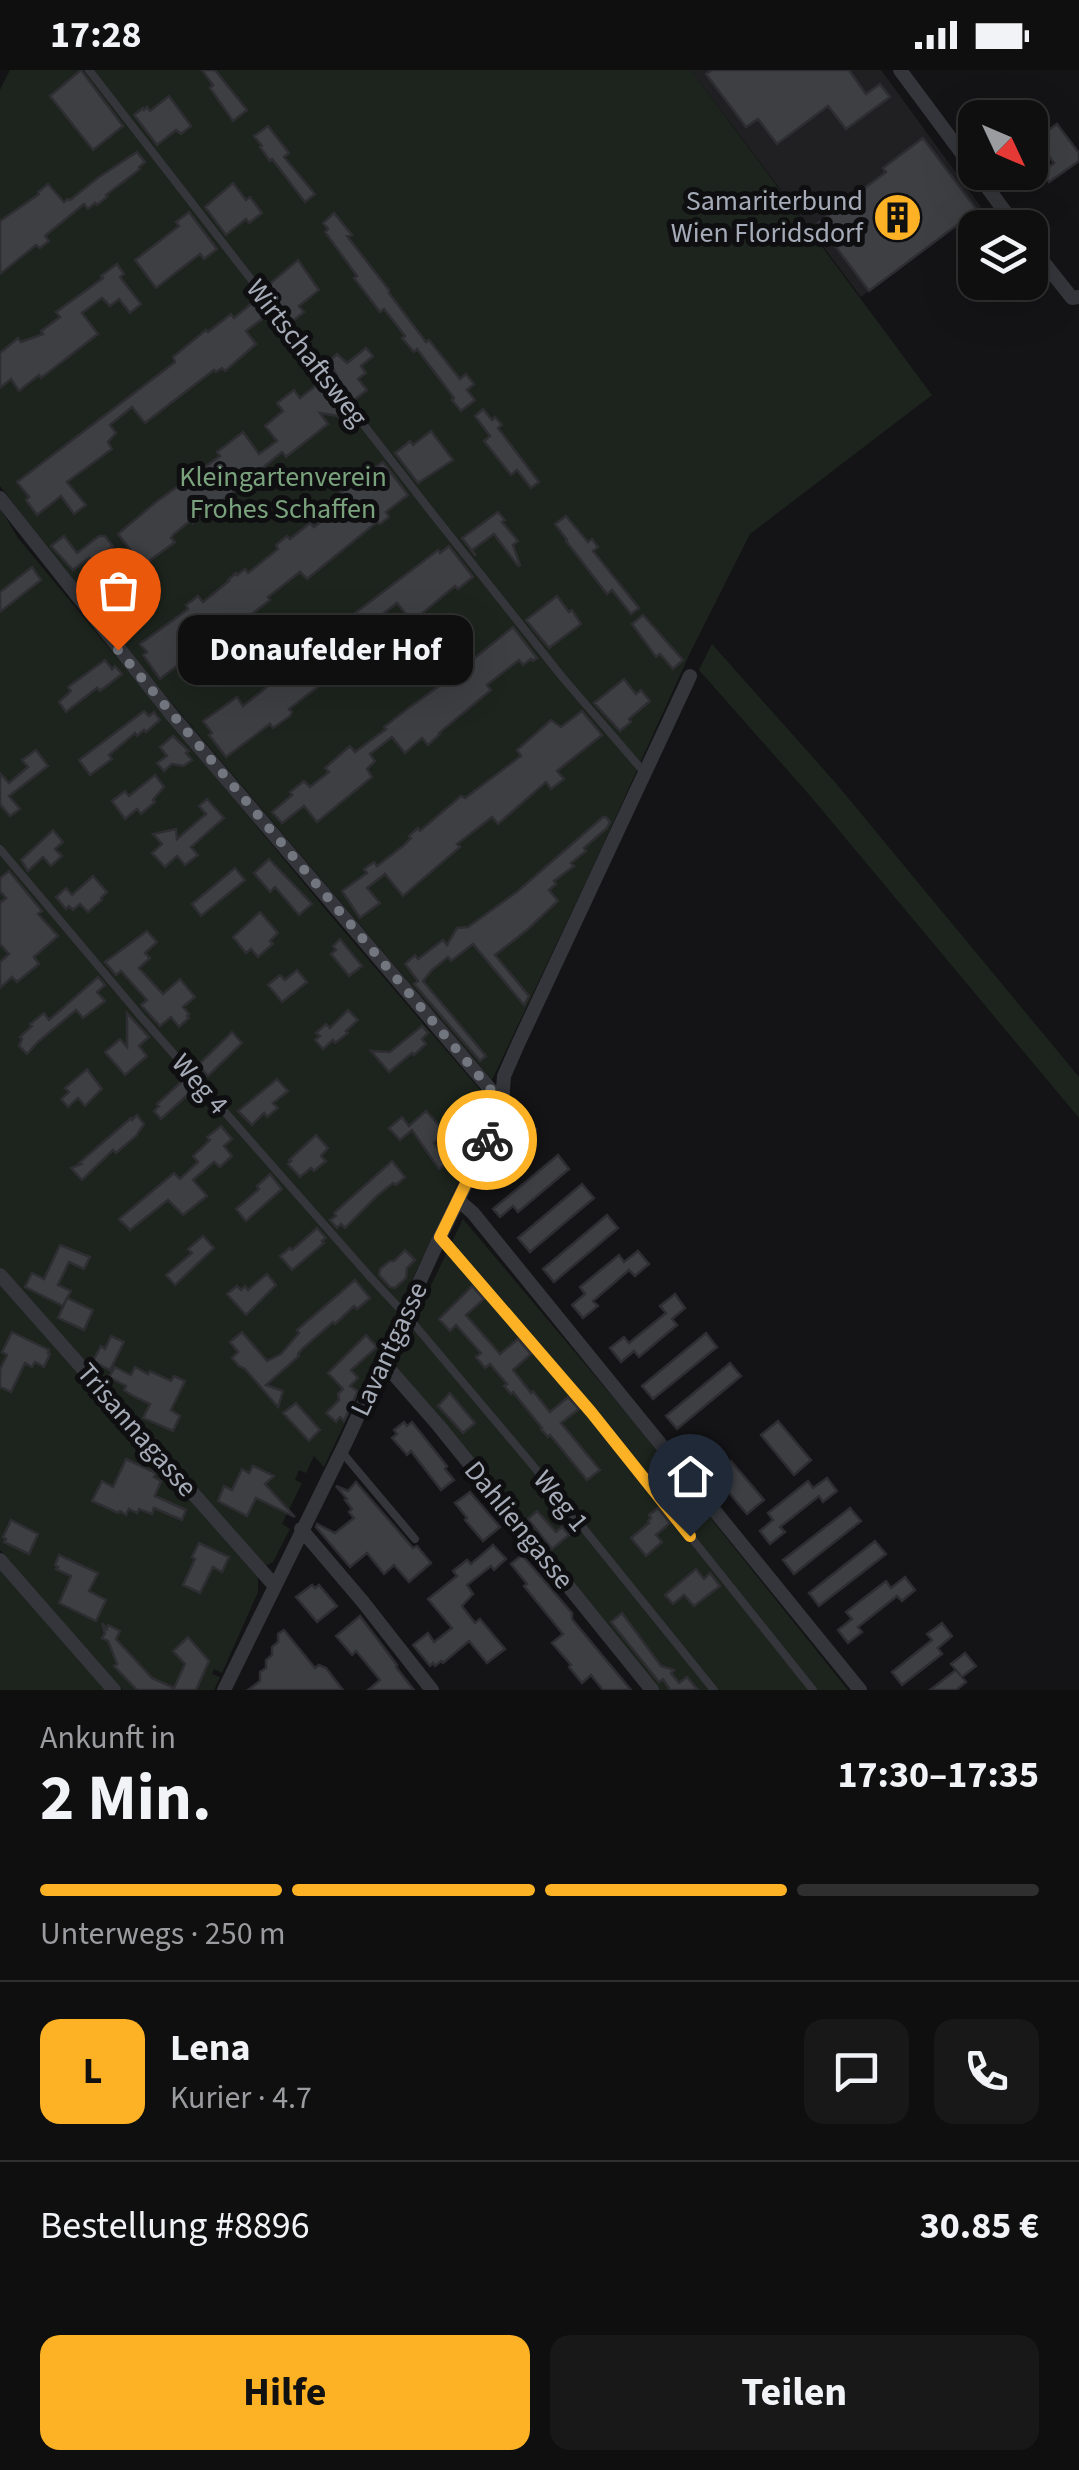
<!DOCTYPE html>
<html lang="de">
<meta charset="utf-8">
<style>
:root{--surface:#0f0f10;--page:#181819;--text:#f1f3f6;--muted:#9b9c9f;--line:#2f2f30;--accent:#fdb225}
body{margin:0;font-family:"Source Sans 3",sans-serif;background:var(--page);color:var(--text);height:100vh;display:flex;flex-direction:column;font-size:38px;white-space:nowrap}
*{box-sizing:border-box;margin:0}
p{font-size:32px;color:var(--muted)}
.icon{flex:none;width:55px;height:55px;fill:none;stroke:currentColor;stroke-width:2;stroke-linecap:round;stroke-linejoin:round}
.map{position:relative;height:1620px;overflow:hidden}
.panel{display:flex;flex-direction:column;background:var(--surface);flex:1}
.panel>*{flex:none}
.needle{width:65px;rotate:134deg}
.controls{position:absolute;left:958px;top:30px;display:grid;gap:20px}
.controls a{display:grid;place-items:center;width:90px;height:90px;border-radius:20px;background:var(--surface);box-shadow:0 10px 40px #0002,0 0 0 2px var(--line);font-size:50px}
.pin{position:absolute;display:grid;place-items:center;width:85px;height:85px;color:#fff;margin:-102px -42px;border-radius:50% 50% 50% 0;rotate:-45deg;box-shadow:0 0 10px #0007}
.pin .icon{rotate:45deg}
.courier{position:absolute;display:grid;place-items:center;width:100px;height:100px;margin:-50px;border:8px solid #fdb225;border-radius:50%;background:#fff;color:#222;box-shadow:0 2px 12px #0007}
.bubble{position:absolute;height:70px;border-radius:20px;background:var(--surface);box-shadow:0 10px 40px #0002,0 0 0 2px var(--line);font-size:32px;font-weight:700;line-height:70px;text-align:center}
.summary em{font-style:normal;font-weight:700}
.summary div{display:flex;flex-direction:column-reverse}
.summary{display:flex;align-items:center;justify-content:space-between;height:170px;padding:0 40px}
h1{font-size:65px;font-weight:700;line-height:75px}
.bar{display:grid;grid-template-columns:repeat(4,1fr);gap:15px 10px;align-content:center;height:120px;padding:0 40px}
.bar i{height:12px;border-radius:8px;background:var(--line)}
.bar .active{background:var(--accent)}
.bar p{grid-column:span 4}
.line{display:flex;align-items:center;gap:25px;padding:0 40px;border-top:2px solid var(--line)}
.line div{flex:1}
.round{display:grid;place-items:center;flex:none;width:105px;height:105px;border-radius:20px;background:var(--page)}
.cta{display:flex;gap:20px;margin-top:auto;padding:20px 40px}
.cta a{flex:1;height:115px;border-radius:20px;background:var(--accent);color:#111;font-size:40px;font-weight:700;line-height:115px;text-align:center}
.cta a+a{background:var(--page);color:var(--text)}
.status{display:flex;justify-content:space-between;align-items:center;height:70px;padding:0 50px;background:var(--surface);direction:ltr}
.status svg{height:28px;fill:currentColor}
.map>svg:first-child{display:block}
.built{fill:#202023}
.green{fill:#1c241d}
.building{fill:#3e3f43;stroke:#2e2e32;stroke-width:2.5}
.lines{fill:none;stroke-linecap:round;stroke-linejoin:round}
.lane{stroke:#35363b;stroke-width:8}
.street{stroke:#35363b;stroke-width:14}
.done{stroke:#72767f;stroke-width:10;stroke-dasharray:0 18}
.route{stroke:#fdb225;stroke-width:12}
.labels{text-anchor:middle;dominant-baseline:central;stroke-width:10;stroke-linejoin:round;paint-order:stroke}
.poi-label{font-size:28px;fill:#a5abb7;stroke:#0f0f11;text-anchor:end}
.street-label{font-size:28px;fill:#a5abb7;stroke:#0f0f11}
.park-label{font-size:28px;fill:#7aa37d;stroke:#0f0f11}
</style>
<div class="status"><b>17:28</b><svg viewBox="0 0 49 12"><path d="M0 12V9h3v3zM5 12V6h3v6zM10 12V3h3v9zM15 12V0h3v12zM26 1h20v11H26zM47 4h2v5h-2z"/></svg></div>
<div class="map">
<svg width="1079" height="1620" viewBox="0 0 1079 1620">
<rect width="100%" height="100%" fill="#141416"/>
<path class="built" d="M691 0H881L981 137 861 227Z"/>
<path class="green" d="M10 0H691L932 325 750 464 690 583 599 784 492 1010 115 566 0 416V20Z
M0 438 18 468 331 846 494 1036 324 1397 314 1386 306 1403 299 1400 295 1410 302 1413 282 1454 290 1459 273 1492 264 1497 0 1199Z
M712 574 834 711 1079 1007V1048L812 728 699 600Z
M463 1149 633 1351 848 1620H653L393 1294Z
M0 1214 258 1507V1522L222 1603 214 1599 212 1604 220 1607 214 1620H123L0 1480Z
M0 1500 106 1620H0Z"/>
<path class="building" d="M81 0 123 56 93 80 50 26Z
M202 0H215L247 40 233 51 210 18 213 15Z
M712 0H849L866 24 880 14 890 27 846 59 828 36 777 74 758 49 746 57 706 4Z
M169 26 191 56 181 64 176 60 157 75 134 45 143 38 144 40 147 37 150 41Z
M1057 54 1079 83V91L1049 112 1042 102 1054 93 1036 69Z
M268 56 289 83 284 87 315 124 305 132 272 89 270 91 260 77 262 76 254 66Z
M923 68 977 140 869 221 818 153 886 102 883 98Z
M137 82 145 92 139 97 140 99 106 125 107 127 97 135 95 133 88 139 84 134 45 166 49 171 40 178 36 175 0 204V151L39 124 38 122 48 114 64 132 68 129 70 130 99 107Z
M233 113 246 130 250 127 262 143 249 153 246 149 226 165 205 137Z
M189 142 217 179 204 189 200 184 156 218 135 190 179 156 176 152Z
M334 143 352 165 347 166 389 220V223L426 272 429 270 460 309 466 304 474 314 467 320 475 330 461 341 452 330 454 328 417 279 414 282 402 268 405 266 384 239 380 242 354 208 357 206 325 162 328 159 323 153Z
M298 190 319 220 299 236 304 242 293 251 266 217Z
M117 194 124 204 120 207 141 234 130 243 119 229 110 236 102 228 82 243 98 264 41 308 39 305 19 321 11 309 0 318V283L18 268 21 272 43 264 41 261 60 247 56 242 103 208 101 206Z
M257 229 269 244 246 261 256 274 225 301 222 298 216 302 214 300 145 353 132 337 110 355 116 363 108 372 112 379 67 412 86 435 74 444 61 426 37 445 26 430 29 427 17 412 175 292 173 287 206 260 208 262 231 244 234 248Z
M366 278 373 286 361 296 366 303 358 309 367 320 354 330 340 312 329 291 337 284 347 293Z
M318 314 324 323 328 320 342 339 338 346 320 343 328 354 286 387 282 382 210 441 193 453 191 450 174 464 171 468 175 472 141 497 152 511 106 545 92 526 116 507 113 503 136 487 118 464 156 432 220 386 217 382 243 362 259 384 277 371 265 356 283 341 277 333 294 320 300 328Z
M483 339 492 350 495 347 502 355 498 358 539 412 531 418 517 400 511 405 484 371 490 366 475 346Z
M431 361 453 390 418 413 395 383 410 371 413 375Z
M383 392 408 425 386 442 389 447 380 454 377 452 307 509 300 502 268 527 270 530 235 557 230 551 200 576 201 577 160 609 143 585 147 582 140 574 188 539 186 535 198 526 203 532 229 511 228 510 236 503 237 505 245 499 248 503 278 479 276 475 287 466 290 469 310 453 314 457 332 443 324 434Z
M498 442 505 450 502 452 518 471 513 475 520 495 518 496 494 464 472 480 476 486 462 468Z
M566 446 588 472 592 469 598 477 593 481 639 538 631 544 612 520 607 524 566 471 567 470 555 454Z
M64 466 77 483 99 466H105L113 476 93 492 89 488 73 500 51 476Z
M449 476 473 507 458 519 455 516 412 552 397 533 371 553 376 559 368 566 377 578 367 585 365 582 345 596 289 639 292 642 290 646 273 658 270 654 226 687 209 665 212 663 203 651 237 627 243 636 276 610 273 607 287 596 288 598 310 582 311 583 343 560 341 558 347 553 345 551 350 547 438 480 440 483Z
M32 497 41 510 0 542V522Z
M557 526 569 542 572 540 581 554 549 578 526 550Z
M643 545 683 590 673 599 660 584 656 587 632 554Z
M513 557 537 588 533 591 531 589 523 595 519 590 487 615 491 620 439 663 440 664 428 675 422 668 405 683 392 667 370 684 375 691 367 699 372 707 317 752 304 736 282 753 272 742 292 725 290 722 304 711 310 717 329 702 325 698 350 676 355 682 386 659 384 657 407 639 445 612Z
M105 590 112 599 115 596 122 604 100 621 97 618 66 642 59 632 71 621 68 617Z
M624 609 636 624 641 620 650 631 629 649 631 652 620 661 594 633Z
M144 641 149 646 154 642 160 650 146 662 144 660 137 666 135 663 109 685 112 689 90 705 79 690Z
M582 641 602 665 557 701 564 709 551 719 546 712 498 754 492 747 457 774 460 777 403 826 385 804 367 818 380 833 360 848 342 821 367 803 364 799 374 792 377 796 403 776 411 768 409 766 418 758 420 761 461 726 465 728 521 686 517 680 551 650 561 657Z
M173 666 189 681 186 683 192 690 184 696 172 694 164 701 157 693 167 686 160 677Z
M36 680 48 696 9 726 20 739 10 746 0 734V703L9 713 28 697 22 690Z
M155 705 164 717 153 730 155 732 141 744 137 739 125 749 112 731 125 721 129 726Z
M207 729 224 748 191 777 198 785 185 795 177 786 165 797 152 783 162 774 153 764 176 759 177 769 206 744 199 736Z
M603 747H606L610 752 607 758 584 778 586 781 571 793 574 796 554 811 556 814 549 820 558 831 527 860 495 885 529 926 524 935 473 874 451 891 448 887 432 900 423 911 486 986 480 991 414 914 418 911 405 894 415 885 418 889 443 870 447 875 457 858 468 857 518 821Z
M53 760 63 772 55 779 62 786 51 796 43 787 28 801 21 790Z
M269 789 312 834 299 845 275 817 270 822 254 803Z
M235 798 245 810 201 846 192 834Z
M9 801 42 841 38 844 58 866 34 887 39 894 17 912 12 907 0 918V892L9 884 0 874V833L6 828 0 821V808Z
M93 806 107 822 101 828 102 830 88 842 80 834 73 840 69 836 66 839 56 827 66 818 72 825Z
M260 842 278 863 270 871 273 874 258 887 251 879 246 883 233 867Z
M147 861 157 872 145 883 150 888 139 898 163 924 180 909 195 927 183 937 189 944 187 946 189 948 179 957 171 947 160 956 141 935 147 930 121 901 116 905 105 892Z
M340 869 362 896 349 906 331 884 336 880 333 876Z
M297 900 307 912 282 932 268 915 280 905 285 910Z
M98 907 105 915 97 922 105 931 83 948 76 940 38 972 27 984 19 976 22 969 20 967 32 956 30 954 44 943 49 950Z
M348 940 358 950 346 961 348 963 335 973 333 970 323 979 315 970 320 966 316 963 326 954 330 958Z
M127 943 149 967 139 976 147 986 125 1005 105 982 120 969 127 977Z
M422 956 428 963 422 969 426 974 414 985 412 983 389 1002 371 981 390 982Z
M232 962 242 973 208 1006 198 995Z
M87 999 102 1019 85 1036 78 1028 68 1037 61 1029 69 1022 65 1018Z
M277 1009 288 1021 273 1033 278 1038 267 1047 264 1043 252 1055 238 1041Z
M183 1010 192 1021 161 1049 154 1041 159 1036 157 1034Z
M426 1041 446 1063 434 1073 448 1093 439 1099 412 1060 400 1070 389 1058 402 1047 409 1056Z
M137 1045 144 1054 136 1066 116 1083 113 1080 82 1110 71 1098 81 1094 79 1093 131 1048 132 1050Z
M515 1049 536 1059 516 1100 495 1090Z
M221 1056 232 1069 224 1076 232 1086 220 1097 214 1092 193 1110 207 1126 183 1145 168 1130 130 1160 119 1149 174 1103 180 1109 198 1092 193 1086 210 1070 207 1067Z
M316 1065 328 1078 321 1086 326 1091 314 1101 311 1098 300 1107 288 1094 291 1091 289 1090Z
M558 1085 569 1099 518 1142 513 1136 500 1147 493 1139Z
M392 1091 405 1107 396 1115 393 1113 377 1126 345 1158 341 1154 337 1158 330 1150 336 1146 334 1143Z
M270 1104 282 1119 246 1151 236 1139 259 1119 257 1116Z
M582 1114 594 1128 530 1182 518 1168Z
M607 1145 618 1158 554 1212 543 1199Z
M317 1158 326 1168 322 1171 324 1173 292 1200 280 1186 290 1178 292 1180Z
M203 1166 214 1178 175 1215 166 1205 192 1183 188 1179Z
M60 1175 90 1187 84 1199 69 1192 58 1215 71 1221 67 1228 93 1240 84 1260 58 1248 67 1228 63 1236 25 1217 32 1203 44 1209Z
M405 1180 415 1190 407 1198 406 1208 395 1218 390 1217 379 1205 380 1199 390 1191H394Z
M638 1181 649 1194 635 1206 629 1200 593 1231 598 1236 583 1248 572 1235 585 1224 580 1217 619 1185 624 1192Z
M267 1204 276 1215 246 1245 227 1224 237 1216 241 1220 245 1216 248 1220Z
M355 1210 370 1228 357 1239 354 1236 335 1254 333 1252 302 1279 298 1284 299 1286 266 1315 283 1321 278 1337 245 1299 239 1296 232 1288 238 1282 230 1272 242 1262 267 1291 281 1284 299 1263 297 1260Z
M472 1216 484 1229 466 1245 500 1284 518 1269 531 1284 513 1300 531 1323 533 1321 550 1342 568 1327 579 1339 561 1353 600 1400 587 1410 550 1365 548 1367 541 1359 542 1358 513 1322 511 1324 504 1316 507 1314 490 1294 485 1298 476 1287 481 1283 456 1255 450 1261 439 1249Z
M675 1224 685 1238 672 1249 677 1255 639 1287 634 1281 621 1292 610 1278 624 1267 629 1273 666 1243 660 1236Z
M12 1262 49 1280 48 1283 50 1284 44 1297 35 1292 32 1297 25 1293 11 1322 0 1317V1299L7 1285 2 1282Z
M706 1263 717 1277 653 1329 642 1316Z
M366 1265 377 1277 351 1300 358 1308 350 1316 358 1321 344 1351 340 1347 336 1352 326 1343 339 1330 338 1324 343 1319 328 1303Z
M111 1266 124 1272 110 1300 93 1291 101 1276 105 1279Z
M730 1293 741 1306 677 1359 666 1346Z
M115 1297 131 1305 135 1297 148 1304 150 1301 171 1311 174 1306 185 1311 171 1340 180 1346 173 1361 143 1348 150 1334 133 1326 124 1320 126 1316 109 1307Z
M450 1323 475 1353 463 1363 438 1336Z
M296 1333 320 1360 309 1371 283 1343Z
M778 1351 811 1390 794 1405 761 1365Z
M404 1352 407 1356 412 1352 447 1396 445 1399 454 1410 441 1420 411 1381 407 1385 392 1368 397 1364 394 1360Z
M126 1389 156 1403 154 1407 161 1411 155 1426 186 1440 182 1450 154 1438 152 1444 139 1439 137 1443 129 1439 126 1445 120 1441 118 1443 92 1431 102 1411 113 1417Z
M731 1391 764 1430 747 1444 714 1405Z
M253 1396 274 1406 265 1414 295 1447 256 1428 247 1446 218 1431 224 1416 232 1420 242 1399 249 1403Z
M827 1408 837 1421 823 1432 819 1426 780 1457 785 1462 770 1474 760 1461 773 1450 768 1443 808 1411 813 1418Z
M356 1412 413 1478 417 1476 431 1493 409 1512 394 1495 384 1504 367 1483 350 1497 316 1457 317 1454 335 1463 354 1448 349 1442 352 1439 345 1430 347 1429 336 1416 348 1421Z
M470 1422 500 1457 483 1471 465 1450 467 1448 455 1433Z
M658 1438 670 1453 656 1465 662 1472 646 1486 631 1468 649 1453 648 1451 651 1448 649 1445Z
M850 1438 861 1451 794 1504 783 1490Z
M537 1441 556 1462 562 1457 569 1465 552 1479 528 1449Z
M11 1450 38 1464 29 1484 4 1472 6 1469 3 1467Z
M875 1471 886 1484 819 1536 809 1523Z
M199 1473 229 1487 222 1502 213 1497 200 1523 183 1515 195 1489 192 1487Z
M493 1475 506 1489 494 1500 491 1496 467 1515 473 1524 462 1536 475 1553 480 1549 505 1579 487 1593 469 1571 443 1593 441 1591 435 1596 433 1593 430 1596 413 1575 428 1563 434 1572 452 1558 428 1529 457 1506 453 1501 467 1490 471 1494Z
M59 1485 98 1503 89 1521 106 1530 96 1551 59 1533 71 1506 56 1499 58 1497 55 1495Z
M522 1485 572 1543V1549L631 1620H603L591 1605 582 1613 569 1597 571 1595 552 1573 563 1564 532 1526 524 1516 527 1514 511 1494Z
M696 1499 704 1509 710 1503 720 1516 694 1536 684 1525 673 1534 665 1525Z
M905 1507 915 1520 902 1531 897 1526 858 1557 862 1562 848 1573 838 1560 852 1549 846 1542 886 1511 891 1518Z
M312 1515 315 1518 319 1515 337 1536 317 1552 296 1527Z
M622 1543 661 1596 674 1600 671 1603 679 1613 687 1607 698 1620H670L663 1609 659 1612 611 1552Z
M360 1546 397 1595 396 1597 414 1620H368L380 1610 356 1581 352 1585 336 1566Z
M102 1553 107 1559 108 1555 120 1561 116 1569 152 1608 174 1618 185 1594 173 1581 188 1567 209 1591 196 1620H137L114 1596 117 1594 108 1571 102 1568 105 1563Z
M942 1553 952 1566 938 1578 942 1584 902 1615 892 1602 932 1570 927 1564Z
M284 1560 315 1598 319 1595 326 1598 343 1620H248L260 1611V1602L266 1598V1590L272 1585V1577L278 1572V1564Z
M965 1583 976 1596 962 1607 966 1612 956 1620H930L956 1600 961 1606 951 1594Z"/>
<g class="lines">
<path class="lane" d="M89 0 432 443 563 608 644 702
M0 779 143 949 371 1208 413 1253 530 1392 714 1620
M441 1169 591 1342 813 1620
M341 1381 415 1469"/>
<path class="street" d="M900 0 975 101
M976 102 1017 158
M1030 175 1072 228 1079 227
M0 428 171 644 502 1033
M458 1130 473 1143 860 1620
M0 1205 274 1515
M383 1292 439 1356 652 1620
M301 1459 363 1532 432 1620
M0 1490 114 1620
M224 1620 346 1372 440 1167 483 1079 502 1033 504 1006 519 972 690 606"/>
</g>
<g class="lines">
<path class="done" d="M118 580 502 1033 487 1070"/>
<path class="route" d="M487 1070 440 1167 591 1342 690 1466"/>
</g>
<defs>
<symbol id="building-disc" viewBox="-11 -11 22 22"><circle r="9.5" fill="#fdb225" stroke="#0f0f11"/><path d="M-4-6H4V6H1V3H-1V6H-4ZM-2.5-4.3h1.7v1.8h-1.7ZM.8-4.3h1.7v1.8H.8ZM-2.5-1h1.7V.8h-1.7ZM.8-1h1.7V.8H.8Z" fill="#111"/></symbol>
</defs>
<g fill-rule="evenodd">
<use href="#building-disc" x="870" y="120" width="55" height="55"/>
</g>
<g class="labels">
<g class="poi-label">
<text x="863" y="131">Samariterbund<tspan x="863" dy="32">Wien Floridsdorf</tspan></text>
</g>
<g class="street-label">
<text transform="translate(307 283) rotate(52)">Wirtschaftsweg</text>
<text transform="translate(200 1014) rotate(49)">Weg 4</text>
<text transform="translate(389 1279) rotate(-65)">Lavantgasse</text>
<text transform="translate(137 1360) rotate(49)">Trisannagasse</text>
<text transform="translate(561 1431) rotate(51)">Weg 1</text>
<text transform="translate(519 1455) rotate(51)">Dahliengasse</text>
</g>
<g class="park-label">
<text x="283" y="407">Kleingartenverein<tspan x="283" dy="32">Frohes Schaffen</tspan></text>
</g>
</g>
</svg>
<div class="controls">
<a><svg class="needle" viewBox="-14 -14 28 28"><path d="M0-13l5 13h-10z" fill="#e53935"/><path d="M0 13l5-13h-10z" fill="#9b9c9f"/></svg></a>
<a><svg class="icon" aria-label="layers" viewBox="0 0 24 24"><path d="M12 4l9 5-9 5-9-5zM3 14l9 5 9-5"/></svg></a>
</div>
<div class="pin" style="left:118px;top:580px;background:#ea580c"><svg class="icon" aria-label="bag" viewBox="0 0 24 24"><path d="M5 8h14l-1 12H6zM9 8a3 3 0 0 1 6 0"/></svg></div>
<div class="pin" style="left:690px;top:1466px;background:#1f2937"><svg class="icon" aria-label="home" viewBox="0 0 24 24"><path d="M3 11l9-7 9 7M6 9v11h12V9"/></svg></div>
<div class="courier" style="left:487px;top:1070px"><svg class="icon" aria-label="bike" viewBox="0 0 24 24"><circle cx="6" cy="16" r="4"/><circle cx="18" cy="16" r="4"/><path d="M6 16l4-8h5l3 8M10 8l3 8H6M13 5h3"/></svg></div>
<div class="bubble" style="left:178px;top:545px;width:295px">Donaufelder Hof</div>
</div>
<section class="panel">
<div class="summary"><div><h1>2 Min.</h1><p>Ankunft in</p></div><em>17:30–17:35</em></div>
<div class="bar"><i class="active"></i><i class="active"></i><i class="active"></i><i></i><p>Unterwegs · 250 m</p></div>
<div class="line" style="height:180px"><b class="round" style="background:var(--accent);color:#111">L</b><div><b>Lena</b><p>Kurier · 4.7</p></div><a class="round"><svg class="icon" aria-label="chat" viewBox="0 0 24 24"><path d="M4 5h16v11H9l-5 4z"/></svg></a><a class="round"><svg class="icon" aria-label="phone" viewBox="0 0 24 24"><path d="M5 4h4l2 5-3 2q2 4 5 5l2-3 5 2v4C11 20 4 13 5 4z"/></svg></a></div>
<div class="line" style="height:130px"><div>Bestellung #8896</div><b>30.85 €</b></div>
<div class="cta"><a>Hilfe</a><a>Teilen</a></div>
</section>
